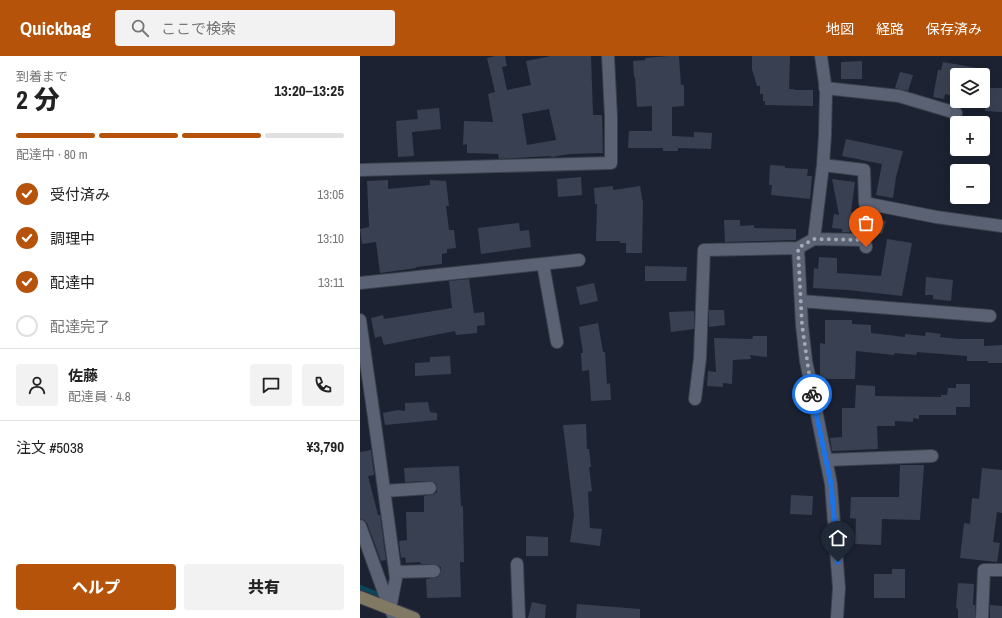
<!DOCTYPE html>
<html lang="ja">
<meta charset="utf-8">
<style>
:root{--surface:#fff;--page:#f2f2f2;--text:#222;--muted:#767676;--line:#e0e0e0;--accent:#b45309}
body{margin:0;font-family:"Archivo Narrow","Noto Sans JP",sans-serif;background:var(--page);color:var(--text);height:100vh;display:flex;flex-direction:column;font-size:15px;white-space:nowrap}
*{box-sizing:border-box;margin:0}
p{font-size:13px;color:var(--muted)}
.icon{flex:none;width:22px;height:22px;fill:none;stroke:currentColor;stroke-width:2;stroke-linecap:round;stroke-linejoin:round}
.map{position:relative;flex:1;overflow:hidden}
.sheet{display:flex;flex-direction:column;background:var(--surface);width:360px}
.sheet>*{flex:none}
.tools{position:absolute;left:590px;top:12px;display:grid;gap:8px}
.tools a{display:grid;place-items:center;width:40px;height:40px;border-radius:4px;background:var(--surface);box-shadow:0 4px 16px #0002;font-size:20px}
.pin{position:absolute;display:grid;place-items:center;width:34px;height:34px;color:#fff;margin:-41px -17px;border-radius:50% 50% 50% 0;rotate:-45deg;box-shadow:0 0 4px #0007}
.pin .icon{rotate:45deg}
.courier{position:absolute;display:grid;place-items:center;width:40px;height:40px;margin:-20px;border:3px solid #1a73e8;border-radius:50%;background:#fff;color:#222;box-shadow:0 1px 5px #0007}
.headline em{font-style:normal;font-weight:800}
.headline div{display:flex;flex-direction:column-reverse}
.headline{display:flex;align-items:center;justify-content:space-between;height:68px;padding:0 16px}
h1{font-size:26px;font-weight:800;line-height:30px}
.bar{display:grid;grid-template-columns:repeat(4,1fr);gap:6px 4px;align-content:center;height:48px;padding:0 16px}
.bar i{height:5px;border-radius:3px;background:var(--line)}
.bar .current{background:var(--accent)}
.bar p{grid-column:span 4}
.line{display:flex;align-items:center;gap:10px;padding:0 16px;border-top:1px solid var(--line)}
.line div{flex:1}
.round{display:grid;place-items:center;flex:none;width:42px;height:42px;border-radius:4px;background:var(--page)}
ol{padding:0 16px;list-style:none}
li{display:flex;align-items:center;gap:12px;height:44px}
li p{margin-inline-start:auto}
li .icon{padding:4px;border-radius:50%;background:var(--accent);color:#fff;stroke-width:4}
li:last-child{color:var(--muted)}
li i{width:22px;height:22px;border:2px solid var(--line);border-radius:50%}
.action{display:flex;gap:8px;margin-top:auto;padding:8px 16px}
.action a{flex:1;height:46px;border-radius:4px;background:var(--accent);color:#fff;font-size:16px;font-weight:800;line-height:46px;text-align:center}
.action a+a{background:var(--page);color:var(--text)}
header{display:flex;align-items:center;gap:24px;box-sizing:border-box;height:56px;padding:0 20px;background:var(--accent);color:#fff}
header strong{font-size:19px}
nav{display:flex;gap:22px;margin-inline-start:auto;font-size:14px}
.search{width:280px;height:36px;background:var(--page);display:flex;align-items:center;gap:10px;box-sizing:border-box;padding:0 14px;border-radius:4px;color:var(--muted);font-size:15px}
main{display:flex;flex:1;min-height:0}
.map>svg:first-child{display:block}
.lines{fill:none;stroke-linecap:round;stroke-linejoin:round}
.stream{stroke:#0a475c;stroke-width:4.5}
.building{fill:#394051;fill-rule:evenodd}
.street-casing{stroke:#3a3f4b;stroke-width:14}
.secondary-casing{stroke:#3a3f4b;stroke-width:14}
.street{stroke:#5a6274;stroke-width:12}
.secondary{stroke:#817964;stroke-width:12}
.done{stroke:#a4a9b5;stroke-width:4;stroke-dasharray:0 7.2}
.route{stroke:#1a73e8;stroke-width:5}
</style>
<header>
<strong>Quickbag</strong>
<div class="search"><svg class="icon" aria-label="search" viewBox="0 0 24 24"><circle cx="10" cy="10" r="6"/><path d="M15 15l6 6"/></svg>ここで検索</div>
<nav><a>地図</a><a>経路</a><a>保存済み</a></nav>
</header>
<main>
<section class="sheet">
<div class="headline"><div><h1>2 分</h1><p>到着まで</p></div><em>13:20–13:25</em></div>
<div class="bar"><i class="current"></i><i class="current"></i><i class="current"></i><i></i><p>配達中 · 80 m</p></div>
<ol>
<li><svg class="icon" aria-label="check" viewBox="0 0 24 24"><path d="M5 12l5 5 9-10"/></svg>受付済み<p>13:05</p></li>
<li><svg class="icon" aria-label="check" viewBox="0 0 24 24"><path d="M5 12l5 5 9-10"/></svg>調理中<p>13:10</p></li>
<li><svg class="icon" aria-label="check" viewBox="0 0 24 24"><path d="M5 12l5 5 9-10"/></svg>配達中<p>13:11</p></li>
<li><i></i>配達完了</li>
</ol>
<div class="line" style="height:72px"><a class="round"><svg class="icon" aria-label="person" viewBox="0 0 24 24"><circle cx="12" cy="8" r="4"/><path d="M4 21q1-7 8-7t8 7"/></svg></a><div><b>佐藤</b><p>配達員 · 4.8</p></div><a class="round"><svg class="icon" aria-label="chat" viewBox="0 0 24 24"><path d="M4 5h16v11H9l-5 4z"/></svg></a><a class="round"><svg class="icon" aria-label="phone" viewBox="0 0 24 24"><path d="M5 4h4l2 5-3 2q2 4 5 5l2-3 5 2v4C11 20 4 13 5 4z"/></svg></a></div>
<div class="line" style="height:52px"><div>注文 #5038</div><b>¥3,790</b></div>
<div class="action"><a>ヘルプ</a><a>共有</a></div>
</section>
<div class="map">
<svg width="642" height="562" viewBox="0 0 642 562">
<rect width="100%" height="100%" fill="#1c2231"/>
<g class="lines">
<path class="stream" d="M0 531 20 539"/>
</g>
<path class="building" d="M135 0H145L147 10 142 11 147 34 171 29 166 5 191 0H231L233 59H242L243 97 210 98 192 101 190 100 139 103 138 98 107 97V88L103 89 104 65 133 66 128 38 135 36 127 2ZM189 53 196 84 167 89 162 58Z
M308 0H319L321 29H324V50L312 51V80L334 81V76L352 77 351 93 318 92V95H303V92H268L269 75H292V50L277 51 275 21H274L273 5 285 4V2Z
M392 0H430L429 33H434V34H453V50L405 49V45H403V38H400V30H397L392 13Z
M502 5V23H481V6Z
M583 6 624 13 623 19H597V36H593L594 40 585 38 584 43 573 41 578 14H581Z
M540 16 553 19 548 35 535 32Z
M626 32H642V56L625 55Z
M79 52 81 73 52 76 54 100 38 101 36 65 58 63 57 54Z
M486 83 543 95 536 121 533 142 516 139 522 108 482 100Z
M410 109 425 110V112L448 113 447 120H452L450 143 411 139 412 129H409Z
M221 121 222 139 198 141 197 123Z
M472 123 495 126 491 156 526 165 522 178 490 170V176H482V173L472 172 474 158 479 159Z
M28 124V133L70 129V124L86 125 89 150H86L89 174H94L96 192 87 193V197L82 198V208L56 211V212L20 217 16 186 2 188 0 173 9 171 7 125Z
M253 130V134L280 130 283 147 282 197H266V187H260V185H236L237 148H235L234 132Z
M364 164H380V170L394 169V172L436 173V184L365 186Z
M159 167 160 175 169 174 171 191 121 198 118 172Z
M527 183 552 187 542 240 488 234 453 232 454 212 458 213 459 201 477 202V217L521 220Z
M285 210 327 211 326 225H285Z
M566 221 593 224 591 245 573 243V239H565Z
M109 223 114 257 124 256 125 269 117 270V277L96 279 95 275 24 289 21 280 15 282 11 262 23 259 24 263 92 252 89 225Z
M234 227 238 245 220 249 216 231Z
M349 254H364L365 269 349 271Z
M334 255V273L311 276 309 256Z
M465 264H492V268L511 269V277L545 281V278L565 280 566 276 581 278 580 281 599 283H624V290L642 289V307H628V305H607V300L557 296 556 299 535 297 534 299 496 295 495 323H460V287L465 288Z
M238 267 243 296H245L247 328 250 327 251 344 231 345 229 314 222 315 221 297H223L219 271Z
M393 280H407V301L390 299 391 303 373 304 372 328 363 327V331L347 330 348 315 356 316 354 282 392 283Z
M90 300 91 318 55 320V307L70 306V301Z
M596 328H610V351H596V359H559V363L553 362V366L535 365V370H517L518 393 472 395 470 382 482 381V352H495L496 329 515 330V340L581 341V339H587L588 332H596Z
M68 346 70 356 77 357V364L25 369 23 357 38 354 45 355V347Z
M226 368 227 393H229L231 411H229L232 435 228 436 230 472 242 473 240 490 210 486 214 459 203 369Z
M11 394 14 419 8 420 18 459H20L26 504 21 505 7 467 4 464 0 463V396Z
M540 409H564L560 464 522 463 521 489 495 488 496 463 490 462 491 441H539Z
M99 410 101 450H103L104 506H100L101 541 67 542 66 523 78 521 81 515V511L74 508H61L60 506 46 507 45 501 41 502 39 485 47 484 46 456H64V440L74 438 77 436V431L76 428 70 425 45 426 44 412Z
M622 412 642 414V457L637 456 633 486 640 487 637 506 600 502 604 467 610 468 612 442 619 443Z
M431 439 453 440 452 459 430 458Z
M166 480 188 481V500H166Z
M532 513H545V542H514V518H532Z
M598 527 614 528 613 549H615V562H598V553L596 552Z
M172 546 186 549 185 562H168Z
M217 548 280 553V562H216Z
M630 549 642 550V562H630Z"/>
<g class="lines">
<defs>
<path id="street" d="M461 0 466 35 465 79 463 109 454 183 438 192 442 269 446 305 471 428 479 532 477 562
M465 32 539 40 596 57
M463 109 504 114 505 147 576 161 642 170
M0 114 251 107V61L248 0
M454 183 504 184 506 191
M183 208 197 286
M0 227 219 204
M441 245 630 260
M0 264 16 375 36 522 30 553
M335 343 340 302 344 194 438 192
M466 404 572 400
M24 435 70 432
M0 470 30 553 35 562
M157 508 159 562
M35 516 74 515
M622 562 624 514H642"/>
<path id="secondary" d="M0 541 54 562"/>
</defs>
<use href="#street" class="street-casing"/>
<use href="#secondary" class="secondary-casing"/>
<use href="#street" class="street"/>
<use href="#secondary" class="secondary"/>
</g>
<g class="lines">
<path class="done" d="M452 338 442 269 438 192 454 183 504 184 506 191"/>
<path class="route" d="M452 338 471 428 478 506"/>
</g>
</svg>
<div class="tools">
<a><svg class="icon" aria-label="layers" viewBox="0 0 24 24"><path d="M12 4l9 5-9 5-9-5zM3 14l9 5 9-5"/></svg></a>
<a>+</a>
<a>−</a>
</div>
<div class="pin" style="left:506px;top:191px;background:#ea580c"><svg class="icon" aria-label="bag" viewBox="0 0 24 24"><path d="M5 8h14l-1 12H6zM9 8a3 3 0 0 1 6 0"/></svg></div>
<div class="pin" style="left:478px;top:506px;background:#1f2937"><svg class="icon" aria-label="home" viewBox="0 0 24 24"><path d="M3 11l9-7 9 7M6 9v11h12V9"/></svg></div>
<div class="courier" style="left:452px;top:338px"><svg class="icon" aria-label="bike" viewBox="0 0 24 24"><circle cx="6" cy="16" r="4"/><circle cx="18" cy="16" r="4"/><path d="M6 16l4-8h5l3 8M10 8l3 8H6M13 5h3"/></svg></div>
</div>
</main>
